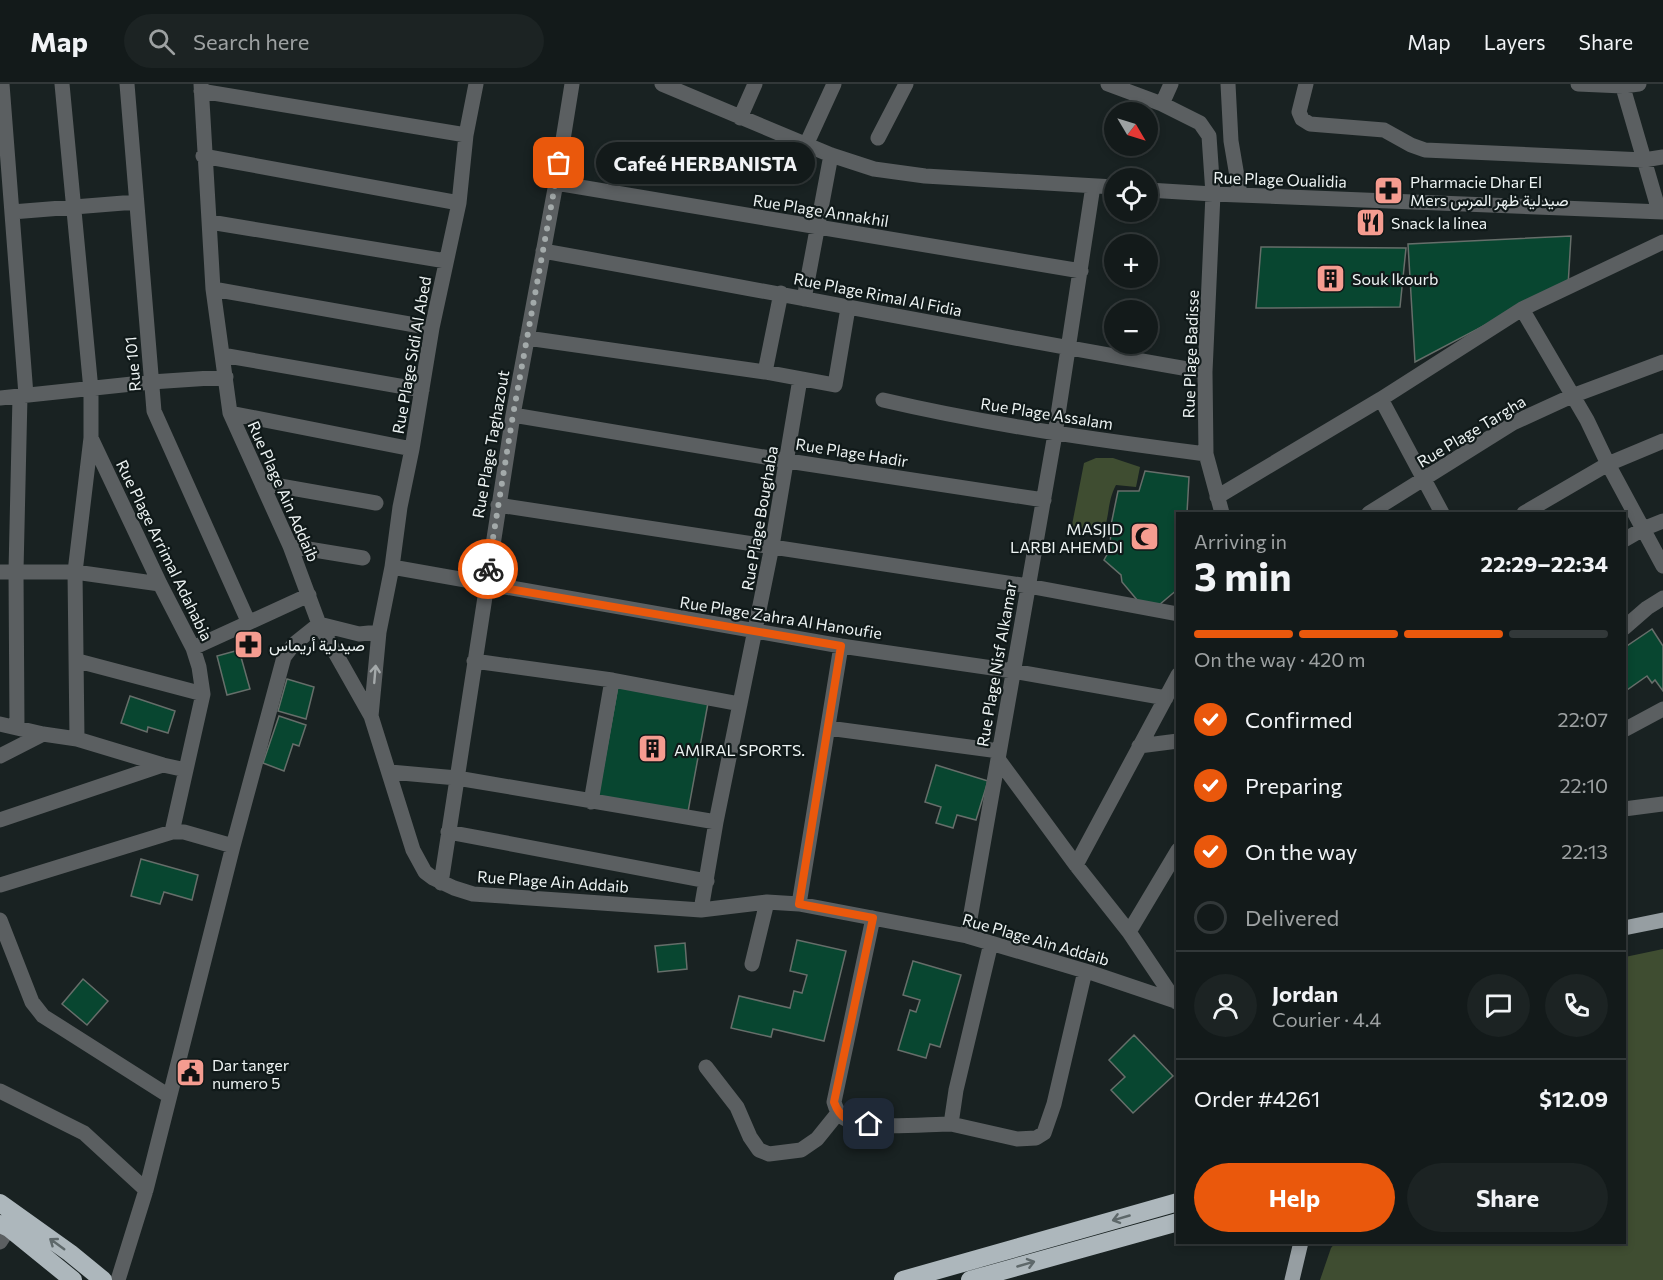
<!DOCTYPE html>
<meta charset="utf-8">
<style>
:root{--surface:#131a1a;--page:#1c2323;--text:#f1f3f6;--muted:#9da1a2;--line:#323839;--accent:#ea580c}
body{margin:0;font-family:Commissioner,Vazirmatn,sans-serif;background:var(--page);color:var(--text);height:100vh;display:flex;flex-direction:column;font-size:22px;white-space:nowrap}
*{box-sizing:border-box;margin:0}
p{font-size:20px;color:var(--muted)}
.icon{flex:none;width:33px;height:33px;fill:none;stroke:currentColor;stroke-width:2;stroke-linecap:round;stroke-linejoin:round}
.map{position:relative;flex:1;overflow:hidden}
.details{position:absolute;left:1176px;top:428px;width:450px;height:732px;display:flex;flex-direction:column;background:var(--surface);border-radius:0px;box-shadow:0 3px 9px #0003,0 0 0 2px var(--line)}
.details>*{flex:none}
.needle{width:39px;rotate:128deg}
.tools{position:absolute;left:1104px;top:18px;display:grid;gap:12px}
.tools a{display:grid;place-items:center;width:54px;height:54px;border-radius:50%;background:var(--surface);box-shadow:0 3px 9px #0003,0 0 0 2px var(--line);font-size:30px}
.pin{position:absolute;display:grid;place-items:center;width:51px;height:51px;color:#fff;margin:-26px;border-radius:12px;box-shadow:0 3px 9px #0006}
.courier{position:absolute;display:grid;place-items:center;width:60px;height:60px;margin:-30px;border:4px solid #ea580c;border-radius:50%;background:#fff;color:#222;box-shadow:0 2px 8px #0007}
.bubble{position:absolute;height:42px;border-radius:21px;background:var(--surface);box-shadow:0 3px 9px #0003,0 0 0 2px var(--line);font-size:20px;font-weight:700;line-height:42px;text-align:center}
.summary em{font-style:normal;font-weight:700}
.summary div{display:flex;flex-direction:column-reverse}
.summary{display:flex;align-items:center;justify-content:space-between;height:102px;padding:0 18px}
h1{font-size:39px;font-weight:700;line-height:45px}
.bar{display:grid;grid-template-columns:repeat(4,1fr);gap:9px 6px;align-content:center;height:72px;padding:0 18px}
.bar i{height:8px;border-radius:4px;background:var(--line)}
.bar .selected{background:var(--accent)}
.bar p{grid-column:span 4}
.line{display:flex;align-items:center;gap:15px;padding:0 18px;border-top:2px solid var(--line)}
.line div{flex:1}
.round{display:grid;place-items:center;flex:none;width:63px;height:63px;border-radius:32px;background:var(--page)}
ol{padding:0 18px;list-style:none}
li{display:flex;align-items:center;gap:18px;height:66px}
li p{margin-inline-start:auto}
li .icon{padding:6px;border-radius:50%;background:var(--accent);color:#fff;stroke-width:4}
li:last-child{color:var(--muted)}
li i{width:33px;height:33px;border:3px solid var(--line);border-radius:50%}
.action{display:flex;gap:12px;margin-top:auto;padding:12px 18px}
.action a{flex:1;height:69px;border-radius:36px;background:var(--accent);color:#fff;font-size:24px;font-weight:700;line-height:69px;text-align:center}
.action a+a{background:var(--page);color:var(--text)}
header{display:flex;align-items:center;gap:36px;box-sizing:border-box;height:84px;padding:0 30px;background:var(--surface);border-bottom:2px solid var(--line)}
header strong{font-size:28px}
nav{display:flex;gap:33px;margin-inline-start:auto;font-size:21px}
.search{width:420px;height:54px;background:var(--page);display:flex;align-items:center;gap:15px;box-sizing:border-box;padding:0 21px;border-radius:33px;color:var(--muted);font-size:22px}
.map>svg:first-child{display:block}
.green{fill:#3f4d31}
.building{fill:#084630;stroke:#666e6a;stroke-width:1.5}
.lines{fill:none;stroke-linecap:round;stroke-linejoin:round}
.minor{stroke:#5b5f61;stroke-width:15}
.major{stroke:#969ea2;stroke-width:15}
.highway{stroke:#adb7bc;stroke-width:18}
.oneway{stroke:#a4a9aa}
.oneway2{stroke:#5e686a}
.done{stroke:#a3aaaa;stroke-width:6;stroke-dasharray:0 10.8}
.route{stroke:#ea580c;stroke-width:8}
.labels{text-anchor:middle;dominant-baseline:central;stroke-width:4.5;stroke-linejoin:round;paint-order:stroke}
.street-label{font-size:16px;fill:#edf3f3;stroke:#101919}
.poi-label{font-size:16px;fill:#edf3f3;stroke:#101919;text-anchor:start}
</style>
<header>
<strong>Map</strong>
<div class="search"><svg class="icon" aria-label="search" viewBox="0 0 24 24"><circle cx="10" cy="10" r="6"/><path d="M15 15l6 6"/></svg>Search here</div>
<nav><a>Map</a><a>Layers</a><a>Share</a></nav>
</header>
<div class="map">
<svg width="1663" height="1196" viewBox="0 0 1663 1196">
<rect width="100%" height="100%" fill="#192222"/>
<path class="green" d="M1096 374H1113L1140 383 1136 403 1116 401C1107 418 1110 431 1103 449L1071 446 1084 379Z
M1663 865V1196H1320L1331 1164 1336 1158H1624L1625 873Z"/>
<path class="building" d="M1571 152 1568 202 1544 210 1415 278 1408 160Z
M1261 163 1406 164 1400 223 1256 224Z
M1145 387 1189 393 1187 429H1178V505L1159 521 1138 517 1122 498 1121 491 1104 476 1110 465 1111 441 1118 407H1139Z
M1652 545 1663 562V607L1655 596 1652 599 1647 592 1624 608V564Z
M239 566 250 605 227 611 217 572Z
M287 595 314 603 306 635 278 627Z
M618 602 708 619 688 728 598 712Z
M130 612 175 627 168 649 148 643 147 648 121 639Z
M279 632 306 641 299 662 293 660 284 687 263 679Z
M936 681 988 697 976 736 957 731 953 744 936 739 941 723 925 718Z
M141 775 198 791 192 816 164 808 160 820 131 812Z
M797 856 846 867 824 957 773 945 771 953 731 944 739 912 790 924 794 907 802 909 807 891 790 887Z
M685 859 687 885 658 888 655 862Z
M913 877 961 891 940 963 930 960 926 974 898 966 910 926 916 928 920 916 903 911Z
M83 895 108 917 87 941 62 920Z
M1134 951 1173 992 1133 1029 1111 1006 1125 993 1109 976Z"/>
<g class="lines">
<path class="minor" d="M2 0 26 311
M62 0 91 306V354L160 500 193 564 199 583 203 610 172 748
M127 0 154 327 248 537
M201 0 213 205 230 329 290 462 319 540 371 632 413 766 425 788 433 794 454 804 473 810 701 826 767 818 799 820 967 852 1092 889 1178 918
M662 0 831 71 874 85 925 92 1114 103
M1108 0 1162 20 1200 39 1209 52 1213 110 1205 288 1206 370 1222 429
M1228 0 1231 57 1240 110
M1306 0 1299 28 1302 35 1310 40 1384 46 1411 61 1425 66 1644 76 1663 73
M1578 0 1623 2 1639 0
M1622 0 1659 127
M201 7 466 51
M1162 20 1171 0
M740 34 755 0
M878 54 906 0
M806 61 834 0
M203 72 459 119
M556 99 1081 187
M1148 106 1213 110 1663 128
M12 128 136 118
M210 138 446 177
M543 167C764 206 984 250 1205 288
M213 205 432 244
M804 215 831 71
M1522 225 1587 336 1608 380 1663 482
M527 254 765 288 835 301 848 224
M222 271 422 306
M765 288 781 209
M0 314 151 298 226 293
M1381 315 1442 429
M883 316C990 341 1098 356 1206 370
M230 329 412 365
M513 331 788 377 1044 416
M263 399 376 419
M1217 413 1381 315 1522 225 1663 158
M498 421 1028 502 1178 530
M1369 429 1513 339 1572 312 1663 278
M1524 429 1608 380 1663 357
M1624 456 1643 445 1663 437
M290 462 363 474
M392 483 841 562 1013 587 1166 614
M0 488H75L160 500
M1624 544 1647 524 1663 514
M193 564 309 511
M78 577 203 610
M474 577 612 596 740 620
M371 632 379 548 392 483 400 423 412 365 432 244 459 119 466 51 476 0
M0 640 43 650 77 655 163 681 186 686
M17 644 16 487 20 312
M828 644 999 667
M1624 646 1663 625
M77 655 75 488 91 354
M1139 662 1178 657
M0 672 43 650
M998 675 1076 781 1129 848 1176 918
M390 688 457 694 716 738
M591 718 612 596
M1624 725 1663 720
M0 736 163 681
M448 748 707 797
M1076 781 1178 591
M441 799 513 331 556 99 572 0
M0 801 172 748H184L233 762
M799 820 841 562
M701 826 716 738 772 462 800 295
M873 834 834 1018C836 1025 838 1030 844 1034 863 1047 925 1040 951 1040L956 1006 991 859
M0 836 32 918 43 932 169 1012
M1129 848 1178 766
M967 852 1055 350 1093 102
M752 880 767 818
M706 983 737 1023 750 1053 759 1066 769 1070 801 1066 817 1055 838 1029
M0 1007 84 1049 146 1106
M951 1040 1017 1055 1036 1054 1044 1049 1054 1020 1085 887
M0 1158 9 1144
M118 1196 146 1106 233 762 284 573 294 560 319 540 359 550 379 548"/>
<path class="major" d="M1624 844 1663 836
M1292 1196 1301 1158"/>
<path class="highway" d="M0 1119 70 1169 103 1196
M0 1140 9 1144 73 1196
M903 1196 1178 1118
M970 1196 1178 1138"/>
</g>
<defs><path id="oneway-shaft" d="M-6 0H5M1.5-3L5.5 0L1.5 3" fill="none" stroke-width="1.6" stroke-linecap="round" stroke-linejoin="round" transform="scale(1.5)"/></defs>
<use class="oneway" href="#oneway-shaft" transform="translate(375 590) rotate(-85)"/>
<g class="oneway2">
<use href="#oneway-shaft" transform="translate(1121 1134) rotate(164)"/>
<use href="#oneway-shaft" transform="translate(57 1160) rotate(-144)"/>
<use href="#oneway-shaft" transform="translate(1026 1180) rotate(-16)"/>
</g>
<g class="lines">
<path class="done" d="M488 485 513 331 559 79"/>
<path class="route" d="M488 485 486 501 841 562 799 820 873 834 834 1018C841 1037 850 1037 869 1040"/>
</g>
<defs>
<symbol id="pharmacy-square" viewBox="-11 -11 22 22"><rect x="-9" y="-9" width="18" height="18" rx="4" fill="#f59c90" stroke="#101919"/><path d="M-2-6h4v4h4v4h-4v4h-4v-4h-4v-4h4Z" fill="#111"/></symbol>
<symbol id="restaurant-square" viewBox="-11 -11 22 22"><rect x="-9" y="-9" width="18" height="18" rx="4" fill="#f59c90" stroke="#101919"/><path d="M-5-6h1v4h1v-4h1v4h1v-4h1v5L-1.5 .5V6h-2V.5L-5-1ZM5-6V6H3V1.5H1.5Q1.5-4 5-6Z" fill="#111"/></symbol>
<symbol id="building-square" viewBox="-11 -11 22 22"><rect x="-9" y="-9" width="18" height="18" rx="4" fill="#f59c90" stroke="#101919"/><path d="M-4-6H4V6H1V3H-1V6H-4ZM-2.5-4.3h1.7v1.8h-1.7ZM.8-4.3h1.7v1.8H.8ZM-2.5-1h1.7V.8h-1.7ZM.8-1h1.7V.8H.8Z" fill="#111"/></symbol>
<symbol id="mosque-square" viewBox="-11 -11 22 22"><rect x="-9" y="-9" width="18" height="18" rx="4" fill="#f59c90" stroke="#101919"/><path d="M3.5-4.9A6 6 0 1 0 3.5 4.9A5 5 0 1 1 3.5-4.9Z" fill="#111"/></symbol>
<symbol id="civic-square" viewBox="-11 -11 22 22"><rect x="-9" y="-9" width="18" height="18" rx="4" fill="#f59c90" stroke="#101919"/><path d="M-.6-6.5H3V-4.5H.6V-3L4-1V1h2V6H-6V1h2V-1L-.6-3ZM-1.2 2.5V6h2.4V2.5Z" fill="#111"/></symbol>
</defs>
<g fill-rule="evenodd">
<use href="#pharmacy-square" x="1372" y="90" width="33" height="33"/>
<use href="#restaurant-square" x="1354" y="122" width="33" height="33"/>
<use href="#building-square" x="1314" y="178" width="33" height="33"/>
<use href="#mosque-square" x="1128" y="436" width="33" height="33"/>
<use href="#pharmacy-square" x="232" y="544" width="33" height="33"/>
<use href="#building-square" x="636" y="648" width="33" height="33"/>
<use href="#civic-square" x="174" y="972" width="33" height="33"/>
</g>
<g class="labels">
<g class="street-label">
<text transform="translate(1280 95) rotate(2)">Rue Plage Oualidia</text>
<text transform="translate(821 126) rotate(9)">Rue Plage Annakhil</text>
<text transform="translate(878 210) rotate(11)">Rue Plage Rimal Al Fidia</text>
<text transform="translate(1190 270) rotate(-88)">Rue Plage Badisse</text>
<text transform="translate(411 271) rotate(-80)">Rue Plage Sidi Al Abed</text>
<text transform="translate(132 280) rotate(-95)">Rue 101</text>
<text transform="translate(1047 329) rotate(9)">Rue Plage Assalam</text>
<text transform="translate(1471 347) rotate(-31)">Rue Plage Targha</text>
<text transform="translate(490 360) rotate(-80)">Rue Plage Taghazout</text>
<text transform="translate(852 368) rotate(9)">Rue Plage Hadir</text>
<text transform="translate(284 407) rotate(66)">Rue Plage Ain Addaib</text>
<text transform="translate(759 434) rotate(-80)">Rue Plage Boughaba</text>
<text transform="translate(165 466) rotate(64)">Rue Plage Arrimal Adahabia</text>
<text transform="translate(781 533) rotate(9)">Rue Plage Zahra Al Hanoufie</text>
<text transform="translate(996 580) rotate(-80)">Rue Plage Nisf Alkamar</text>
<text transform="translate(553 797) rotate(4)">Rue Plage Ain Addaib</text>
<text transform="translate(1036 855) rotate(16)">Rue Plage Ain Addaib</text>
</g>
<g class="poi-label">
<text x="1410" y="97">Pharmacie Dhar El<tspan x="1410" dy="18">Mers صيدلية ظهر المرس</tspan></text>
<text x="1391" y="138">Snack la linea</text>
<text x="1352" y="194">Souk lkourb</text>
<text x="1123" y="444" text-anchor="end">MASJID<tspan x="1123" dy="18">LARBI AHEMDI</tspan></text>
<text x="269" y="560">صيدلية أريماس</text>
<text x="674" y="665">AMIRAL SPORTS.</text>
<text x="212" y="980">Dar tanger<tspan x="212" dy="18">numero 5</tspan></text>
</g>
</g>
</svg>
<div class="tools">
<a><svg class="needle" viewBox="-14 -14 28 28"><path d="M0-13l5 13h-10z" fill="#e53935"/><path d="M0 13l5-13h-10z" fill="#9da1a2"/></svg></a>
<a><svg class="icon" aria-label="locate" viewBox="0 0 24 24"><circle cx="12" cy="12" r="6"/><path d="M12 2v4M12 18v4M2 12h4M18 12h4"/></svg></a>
<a>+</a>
<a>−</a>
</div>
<div class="pin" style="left:559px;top:79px;background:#ea580c"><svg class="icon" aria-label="bag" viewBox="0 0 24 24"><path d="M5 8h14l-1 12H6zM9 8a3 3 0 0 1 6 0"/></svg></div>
<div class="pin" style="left:869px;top:1040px;background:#1f2937"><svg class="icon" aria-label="home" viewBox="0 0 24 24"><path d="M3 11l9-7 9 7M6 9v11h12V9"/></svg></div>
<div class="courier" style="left:488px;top:485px"><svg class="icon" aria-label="bike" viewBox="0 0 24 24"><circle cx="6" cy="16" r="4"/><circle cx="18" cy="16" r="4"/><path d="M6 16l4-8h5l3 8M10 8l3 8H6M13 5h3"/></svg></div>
<div class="bubble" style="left:596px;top:58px;width:219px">Cafeé HERBANISTA</div>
<section class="details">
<div class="summary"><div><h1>3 min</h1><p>Arriving in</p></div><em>22:29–22:34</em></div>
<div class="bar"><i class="selected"></i><i class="selected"></i><i class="selected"></i><i></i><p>On the way · 420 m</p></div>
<ol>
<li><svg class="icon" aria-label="check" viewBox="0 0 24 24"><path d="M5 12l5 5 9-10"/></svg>Confirmed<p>22:07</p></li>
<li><svg class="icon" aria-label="check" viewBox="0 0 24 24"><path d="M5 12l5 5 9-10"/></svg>Preparing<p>22:10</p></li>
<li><svg class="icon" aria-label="check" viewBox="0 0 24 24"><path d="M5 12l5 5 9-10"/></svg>On the way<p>22:13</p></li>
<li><i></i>Delivered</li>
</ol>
<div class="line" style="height:108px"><a class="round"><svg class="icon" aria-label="person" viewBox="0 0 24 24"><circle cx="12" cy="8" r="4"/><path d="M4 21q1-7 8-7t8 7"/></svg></a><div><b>Jordan</b><p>Courier · 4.4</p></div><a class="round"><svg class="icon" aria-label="chat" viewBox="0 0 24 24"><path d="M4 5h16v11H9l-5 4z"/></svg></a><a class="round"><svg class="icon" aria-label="phone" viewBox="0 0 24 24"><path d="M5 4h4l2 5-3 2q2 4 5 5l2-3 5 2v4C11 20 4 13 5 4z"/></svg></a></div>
<div class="line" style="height:78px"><div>Order #4261</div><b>$12.09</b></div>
<div class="action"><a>Help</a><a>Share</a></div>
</section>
</div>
